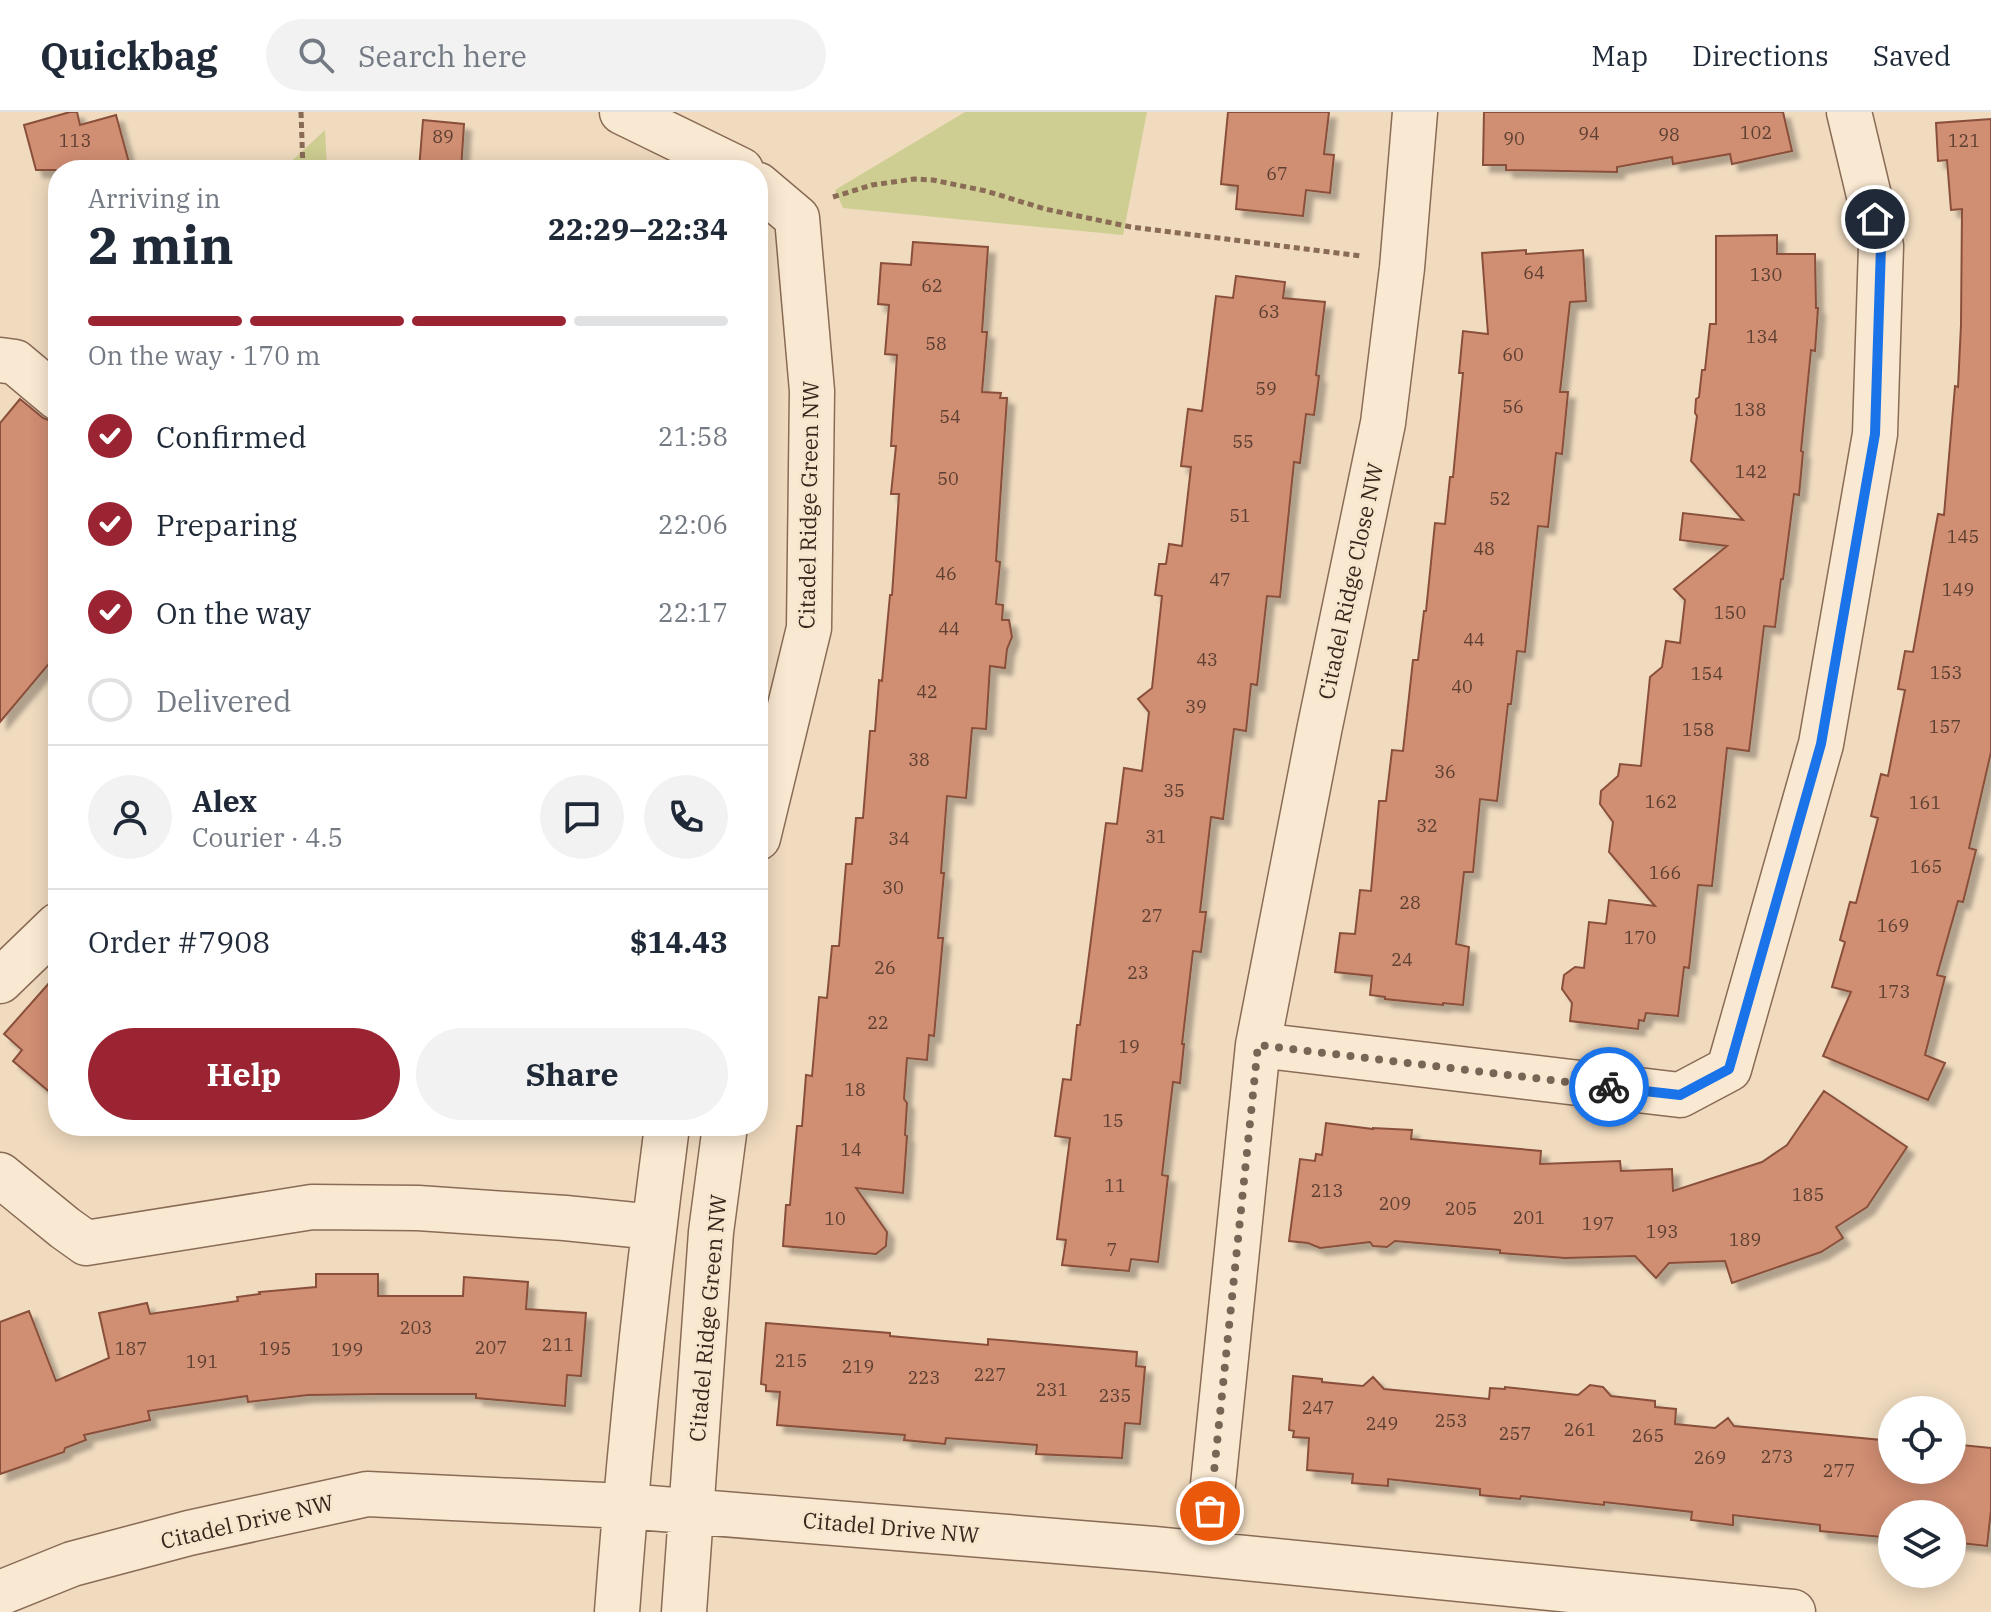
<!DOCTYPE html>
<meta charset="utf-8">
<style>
:root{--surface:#fff;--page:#f2f2f3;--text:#1f2937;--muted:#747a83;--line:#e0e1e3;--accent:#9b2433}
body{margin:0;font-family:"IBM Plex Serif",serif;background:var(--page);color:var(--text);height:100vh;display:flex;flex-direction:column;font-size:30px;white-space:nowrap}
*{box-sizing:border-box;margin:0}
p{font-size:26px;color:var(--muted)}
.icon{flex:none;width:44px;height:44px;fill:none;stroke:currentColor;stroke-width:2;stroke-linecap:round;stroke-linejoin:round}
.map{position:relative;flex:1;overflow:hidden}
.panel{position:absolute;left:48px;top:48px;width:720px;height:976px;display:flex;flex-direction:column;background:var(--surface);border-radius:32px;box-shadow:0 4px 20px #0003}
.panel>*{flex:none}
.tools{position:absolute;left:1878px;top:1284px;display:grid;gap:16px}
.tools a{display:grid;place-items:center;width:88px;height:88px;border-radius:50%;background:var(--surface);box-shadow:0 4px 20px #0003;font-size:40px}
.pin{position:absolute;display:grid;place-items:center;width:68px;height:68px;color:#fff;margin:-34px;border:4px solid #fff;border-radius:50%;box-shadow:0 2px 8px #0007}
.courier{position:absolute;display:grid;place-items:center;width:80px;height:80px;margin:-40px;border:6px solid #1a73e8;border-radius:50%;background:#fff;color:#222;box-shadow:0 2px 10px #0007}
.summary em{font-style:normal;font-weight:800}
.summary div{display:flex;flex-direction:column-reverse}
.summary{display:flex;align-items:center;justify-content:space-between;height:136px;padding:0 40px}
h1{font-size:52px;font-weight:800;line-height:60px}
.bar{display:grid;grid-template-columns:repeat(4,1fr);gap:12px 8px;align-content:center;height:96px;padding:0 40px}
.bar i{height:10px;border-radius:6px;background:var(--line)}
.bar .current{background:var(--accent)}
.bar p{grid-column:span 4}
.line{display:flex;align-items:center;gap:20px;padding:0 40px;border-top:2px solid var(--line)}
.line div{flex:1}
.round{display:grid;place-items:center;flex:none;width:84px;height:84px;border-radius:42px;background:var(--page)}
ol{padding:0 40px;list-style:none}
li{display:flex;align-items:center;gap:24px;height:88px}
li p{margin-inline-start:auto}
li .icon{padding:8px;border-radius:50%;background:var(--accent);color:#fff;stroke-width:4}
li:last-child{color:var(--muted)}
li i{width:44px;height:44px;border:4px solid var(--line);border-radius:50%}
.cta{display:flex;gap:16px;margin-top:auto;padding:16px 40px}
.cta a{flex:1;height:92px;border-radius:48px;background:var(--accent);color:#fff;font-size:32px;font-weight:800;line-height:92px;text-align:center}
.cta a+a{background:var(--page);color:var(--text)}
header{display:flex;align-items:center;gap:48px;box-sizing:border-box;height:112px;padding:0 40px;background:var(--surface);border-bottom:2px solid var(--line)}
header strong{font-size:38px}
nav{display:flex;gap:44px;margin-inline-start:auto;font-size:28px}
.search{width:560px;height:72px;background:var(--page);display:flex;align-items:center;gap:20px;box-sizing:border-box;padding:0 28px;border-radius:44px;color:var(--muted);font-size:30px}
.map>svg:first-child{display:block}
.green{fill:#cece92}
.building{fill:#d08e73;stroke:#89503b;stroke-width:2;filter:url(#shadow)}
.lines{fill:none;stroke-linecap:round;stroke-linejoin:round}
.minor-casing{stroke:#896b56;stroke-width:47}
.path{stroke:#896b56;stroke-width:5;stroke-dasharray:6 4;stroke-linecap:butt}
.minor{stroke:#fae9d2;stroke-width:44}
.done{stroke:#786555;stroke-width:8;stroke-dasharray:0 14.4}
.route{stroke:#1a73e8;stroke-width:10}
.labels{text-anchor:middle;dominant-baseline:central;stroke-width:6;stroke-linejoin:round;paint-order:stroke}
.number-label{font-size:18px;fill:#5e4032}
.street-label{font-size:22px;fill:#38261c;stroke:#f7e6ce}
</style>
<header>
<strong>Quickbag</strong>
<div class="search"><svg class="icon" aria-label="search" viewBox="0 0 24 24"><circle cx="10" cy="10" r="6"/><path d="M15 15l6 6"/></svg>Search here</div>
<nav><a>Map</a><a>Directions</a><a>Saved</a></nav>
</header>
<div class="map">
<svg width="1991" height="1500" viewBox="0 0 1991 1500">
<defs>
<filter id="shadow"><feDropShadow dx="7" dy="7" stdDeviation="2" flood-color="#0004"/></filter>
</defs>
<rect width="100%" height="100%" fill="#f0dbbf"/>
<path class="green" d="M965 0H1147L1123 123 843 96 835 78Z
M325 18 327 58H282Z"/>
<path class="building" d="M70 0H77L80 13 116 3 131 58H36L24 13Z
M1228 0H1329L1324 42 1334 43 1330 81 1306 78 1303 104 1236 97 1238 74 1221 72Z
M1484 0H1783L1792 39 1732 52 1730 42 1673 52 1672 45 1617 55V60L1506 58V53H1483Z
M1991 7V640L1969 736 1976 738 1963 790 1958 789 1937 863 1945 865 1925 943 1945 951 1928 988 1823 944 1851 880 1832 875 1845 830 1840 828 1850 790 1856 791 1878 706 1871 704 1881 662 1888 664 1905 578 1898 577 1905 539 1913 540 1938 402 1944 403 1955 274 1958 275 1961 213 1962 97 1951 98 1947 48 1938 49 1936 11Z
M423 8 464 12 461 58H419Z
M1777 123V142H1815L1816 196H1818L1815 239 1811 238 1801 339 1803 340 1799 383 1794 382 1783 467H1781L1775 515 1764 514 1749 639 1727 636 1712 774 1698 773 1689 856 1684 855 1678 904 1646 901 1644 909 1639 908 1638 917 1570 909 1572 891 1562 877 1564 863 1575 855 1584 856 1589 810 1606 812 1609 788 1655 794 1609 740 1613 710 1600 692 1601 679 1618 664 1620 652 1641 654 1650 565 1662 555 1666 529 1680 531 1685 488 1674 477 1727 434 1680 428 1683 401 1743 408 1691 349 1697 304 1695 301 1696 287 1699 285 1702 258H1705L1710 212H1716V124Z
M913 130 988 135 982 220H987L982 280 1001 281 1000 286H1007L996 449 1000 450 996 492 1003 493 1002 508H1009L1012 525 1007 537 1005 556 990 554 986 617 972 616 966 686 947 684 941 761H944L938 826H943L934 924 929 923 927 948 907 946 904 987 907 991 905 1023 907 1024 903 1081 856 1076 887 1120 886 1134 876 1142 783 1134 786 1093H790L797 1014H802L806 963 812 964 819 885 827 886 832 834H839L846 752H852L856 706H863L870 619H875L879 568 882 569 890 483H892L899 382H891L896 334H891L897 243 885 242 889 193 878 192 881 151 911 153Z
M1526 138V142L1583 138 1586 189 1570 190 1560 280H1568L1562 342 1556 341 1548 415 1538 414 1525 540 1517 539 1511 592H1508L1497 689 1480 687 1473 760H1464L1456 832 1469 835 1463 893 1443 891V893L1385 887V885L1370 883 1372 864 1335 860 1340 821 1355 822 1360 778 1371 779 1379 689H1386L1392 638 1403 639 1413 548H1418L1424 499H1426L1435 411 1445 412 1450 365H1453L1463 261H1459L1463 219 1488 222 1482 141Z
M1236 164 1285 170 1283 186 1325 190 1316 263 1319 264 1314 303 1306 302 1300 351 1294 350 1280 485 1267 484 1257 573 1251 572 1246 619 1234 617 1223 707 1211 705 1200 800H1206L1201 840 1193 839 1182 932H1184L1180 971 1173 970 1162 1063 1168 1064 1158 1150 1131 1147 1129 1159 1062 1153 1066 1128 1057 1127 1070 1026 1055 1024 1063 967 1071 968 1077 913H1080L1106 711 1117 712 1124 656 1142 659 1149 600 1138 587 1152 576 1162 484 1155 483 1159 452H1166L1169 432 1182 434 1191 355 1181 354 1188 297 1202 299 1216 184 1233 186Z
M20 287 43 306 53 310H58V541L0 610V311Z
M58 861V987L13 949 22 938 4 922Z
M1824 979 1907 1035 1867 1095 1836 1115 1843 1126 1821 1140 1732 1171 1725 1149 1669 1151 1656 1166 1635 1144 1565 1146 1500 1141V1138L1395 1129 1387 1135 1373 1134 1370 1130 1320 1136 1308 1131 1289 1129 1300 1047 1315 1049 1316 1042 1322 1043 1326 1011 1373 1017V1016L1412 1018 1411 1027 1541 1039 1540 1052 1620 1049 1621 1059 1672 1057 1673 1079 1762 1050 1787 1033Z
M316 1162H378V1184H463L464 1165 528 1170 526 1197 586 1201 581 1264 567 1263 565 1294 476 1286V1282H378L308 1283 248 1290 247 1284 148 1299 150 1308 84 1323 86 1328 65 1336 64 1340 0 1362V1210L29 1199 56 1269 109 1246 99 1201 147 1191 150 1202 238 1189 237 1185 260 1182 259 1180 316 1175Z
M766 1211 890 1221V1224L988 1233V1227L1137 1240 1136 1254 1145 1255 1140 1312 1125 1311 1122 1346 1036 1342 1037 1333 946 1326 945 1332 904 1328 905 1323 777 1313 780 1280 766 1279V1273L761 1272Z
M1293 1264 1322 1267V1270L1363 1274 1373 1265 1384 1277 1489 1287 1490 1276 1505 1277V1275L1578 1283 1590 1273 1603 1275 1611 1284 1655 1289V1295L1676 1297 1675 1312 1715 1316 1728 1306 1734 1314 1892 1329V1358H1952V1332L1991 1336V1398L1987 1434 1952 1430V1402H1892V1426L1820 1419V1413L1733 1403V1413L1691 1408 1692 1400 1604 1390V1393L1521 1384 1520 1387 1480 1383V1377L1388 1367V1374L1352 1371 1353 1362 1307 1358 1309 1326 1293 1325 1294 1319 1289 1318Z"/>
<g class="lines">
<defs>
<path id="minor" d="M622 0 741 58
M758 73 797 106 812 279 809 516 758 726
M0 248 15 250 58 286
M0 869 58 813
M1258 933 1680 983 1729 957 1821 632 1875 322 1881 134 1849 0
M0 1063 65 1116 86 1131 312 1095 418 1096 565 1106 654 1115
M1206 1441 1258 933 1319 619 1383 311 1402 156 1415 0
M0 1481 72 1452 189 1421 367 1382 625 1394 1154 1437 1793 1500
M617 1500C629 1338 646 1176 667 1014
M684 1500 711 1120 725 1014"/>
</defs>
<use href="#minor" class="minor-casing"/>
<path class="path" d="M301 0 303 58
M833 85 872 73 914 67 933 68 986 79 1045 97 1131 115 1361 144"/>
<use href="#minor" class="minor"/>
</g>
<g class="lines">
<path class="done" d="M1210 1399 1258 933 1609 975"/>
<path class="route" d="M1609 975 1680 983 1729 957 1821 632 1875 322 1881 134 1875 107"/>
</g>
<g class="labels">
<g class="number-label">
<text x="1756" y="20">102</text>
<text x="1589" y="21">94</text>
<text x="1669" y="22">98</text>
<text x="443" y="24">89</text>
<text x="1514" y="26">90</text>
<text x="75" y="28">113</text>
<text x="1964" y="28">121</text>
<text x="1277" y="61">67</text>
<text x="1534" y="160">64</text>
<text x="1766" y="162">130</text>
<text x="932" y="173">62</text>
<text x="1269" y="199">63</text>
<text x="1762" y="224">134</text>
<text x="936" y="231">58</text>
<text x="1513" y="242">60</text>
<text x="1266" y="276">59</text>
<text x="1513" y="294">56</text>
<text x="1750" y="297">138</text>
<text x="950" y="304">54</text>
<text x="1243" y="329">55</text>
<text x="1751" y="359">142</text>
<text x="948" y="366">50</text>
<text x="1500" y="386">52</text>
<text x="1240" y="403">51</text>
<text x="1963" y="424">145</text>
<text x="1484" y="436">48</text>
<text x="946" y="461">46</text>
<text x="1220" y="467">47</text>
<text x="1958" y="477">149</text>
<text x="1730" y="500">150</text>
<text x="949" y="516">44</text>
<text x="1474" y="527">44</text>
<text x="1207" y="547">43</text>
<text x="1946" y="560">153</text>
<text x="1707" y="561">154</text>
<text x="1462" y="574">40</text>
<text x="927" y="579">42</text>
<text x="1196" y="594">39</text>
<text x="1945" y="614">157</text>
<text x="1698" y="617">158</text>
<text x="919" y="647">38</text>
<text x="1445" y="659">36</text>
<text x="1174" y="678">35</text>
<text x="1661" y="689">162</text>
<text x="1925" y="690">161</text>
<text x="1427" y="713">32</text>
<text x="1156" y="724">31</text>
<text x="899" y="726">34</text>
<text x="1926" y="754">165</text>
<text x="1665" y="760">166</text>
<text x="893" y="775">30</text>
<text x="1410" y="790">28</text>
<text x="1152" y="803">27</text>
<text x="1893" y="813">169</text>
<text x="1640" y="825">170</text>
<text x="1402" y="847">24</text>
<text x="885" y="855">26</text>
<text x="1138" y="860">23</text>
<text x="1894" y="879">173</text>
<text x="878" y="910">22</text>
<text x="1129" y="934">19</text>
<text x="855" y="977">18</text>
<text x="1113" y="1008">15</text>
<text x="851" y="1037">14</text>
<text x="1115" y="1073">11</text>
<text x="1327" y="1078">213</text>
<text x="1808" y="1082">185</text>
<text x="1395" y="1091">209</text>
<text x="1461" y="1096">205</text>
<text x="1529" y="1105">201</text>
<text x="835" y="1106">10</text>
<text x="1598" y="1111">197</text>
<text x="1662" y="1119">193</text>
<text x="1745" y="1127">189</text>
<text x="1112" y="1137">7</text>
<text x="416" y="1215">203</text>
<text x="558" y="1232">211</text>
<text x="491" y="1235">207</text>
<text x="131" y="1236">187</text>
<text x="275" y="1236">195</text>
<text x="347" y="1237">199</text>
<text x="791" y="1248">215</text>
<text x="202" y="1249">191</text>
<text x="858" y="1254">219</text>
<text x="990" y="1262">227</text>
<text x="924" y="1265">223</text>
<text x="1052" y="1277">231</text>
<text x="1115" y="1283">235</text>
<text x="1318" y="1295">247</text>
<text x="1451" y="1308">253</text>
<text x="1382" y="1311">249</text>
<text x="1580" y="1317">261</text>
<text x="1515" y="1321">257</text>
<text x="1648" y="1323">265</text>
<text x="1777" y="1344">273</text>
<text x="1710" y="1345">269</text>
<text x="1839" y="1358">277</text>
</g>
<g class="street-label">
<text transform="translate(808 393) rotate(-89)">Citadel Ridge Green NW</text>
<text transform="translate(1350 469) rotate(-78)">Citadel Ridge Close NW</text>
<text transform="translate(707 1206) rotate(-85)">Citadel Ridge Green NW</text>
<text transform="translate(247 1409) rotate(-13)">Citadel Drive NW</text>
<text transform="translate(891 1415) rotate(5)">Citadel Drive NW</text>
</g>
</g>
</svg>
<div class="tools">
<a><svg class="icon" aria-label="locate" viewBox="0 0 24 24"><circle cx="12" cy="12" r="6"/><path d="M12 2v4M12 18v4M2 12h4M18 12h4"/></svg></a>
<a><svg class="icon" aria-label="layers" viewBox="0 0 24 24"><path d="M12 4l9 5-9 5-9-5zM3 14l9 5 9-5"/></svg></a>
</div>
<div class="pin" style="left:1210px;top:1399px;background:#ea580c"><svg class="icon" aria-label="bag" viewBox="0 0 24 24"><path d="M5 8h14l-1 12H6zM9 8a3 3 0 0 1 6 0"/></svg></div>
<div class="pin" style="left:1875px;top:107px;background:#1f2937"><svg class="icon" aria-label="home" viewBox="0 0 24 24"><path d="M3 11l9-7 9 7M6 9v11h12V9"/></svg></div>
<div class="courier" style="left:1609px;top:975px"><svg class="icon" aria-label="bike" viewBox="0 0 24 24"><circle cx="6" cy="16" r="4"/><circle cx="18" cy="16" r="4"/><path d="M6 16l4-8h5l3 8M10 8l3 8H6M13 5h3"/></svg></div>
<section class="panel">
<div class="summary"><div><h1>2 min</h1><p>Arriving in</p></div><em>22:29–22:34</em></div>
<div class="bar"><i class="current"></i><i class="current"></i><i class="current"></i><i></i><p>On the way · 170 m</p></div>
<ol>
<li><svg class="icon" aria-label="check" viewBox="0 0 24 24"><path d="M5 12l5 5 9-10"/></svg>Confirmed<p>21:58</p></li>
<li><svg class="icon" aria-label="check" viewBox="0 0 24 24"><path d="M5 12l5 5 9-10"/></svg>Preparing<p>22:06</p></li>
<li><svg class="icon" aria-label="check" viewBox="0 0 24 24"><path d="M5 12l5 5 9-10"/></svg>On the way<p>22:17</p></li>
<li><i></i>Delivered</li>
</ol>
<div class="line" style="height:144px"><a class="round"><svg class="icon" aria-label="person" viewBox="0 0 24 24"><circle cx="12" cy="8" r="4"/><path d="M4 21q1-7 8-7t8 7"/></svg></a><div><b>Alex</b><p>Courier · 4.5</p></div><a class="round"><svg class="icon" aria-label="chat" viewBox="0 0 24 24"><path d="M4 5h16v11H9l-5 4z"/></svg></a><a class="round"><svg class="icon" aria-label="phone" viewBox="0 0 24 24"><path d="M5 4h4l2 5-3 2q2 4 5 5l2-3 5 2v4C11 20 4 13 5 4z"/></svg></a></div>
<div class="line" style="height:104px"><div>Order #7908</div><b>$14.43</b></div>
<div class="cta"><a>Help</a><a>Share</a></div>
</section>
</div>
